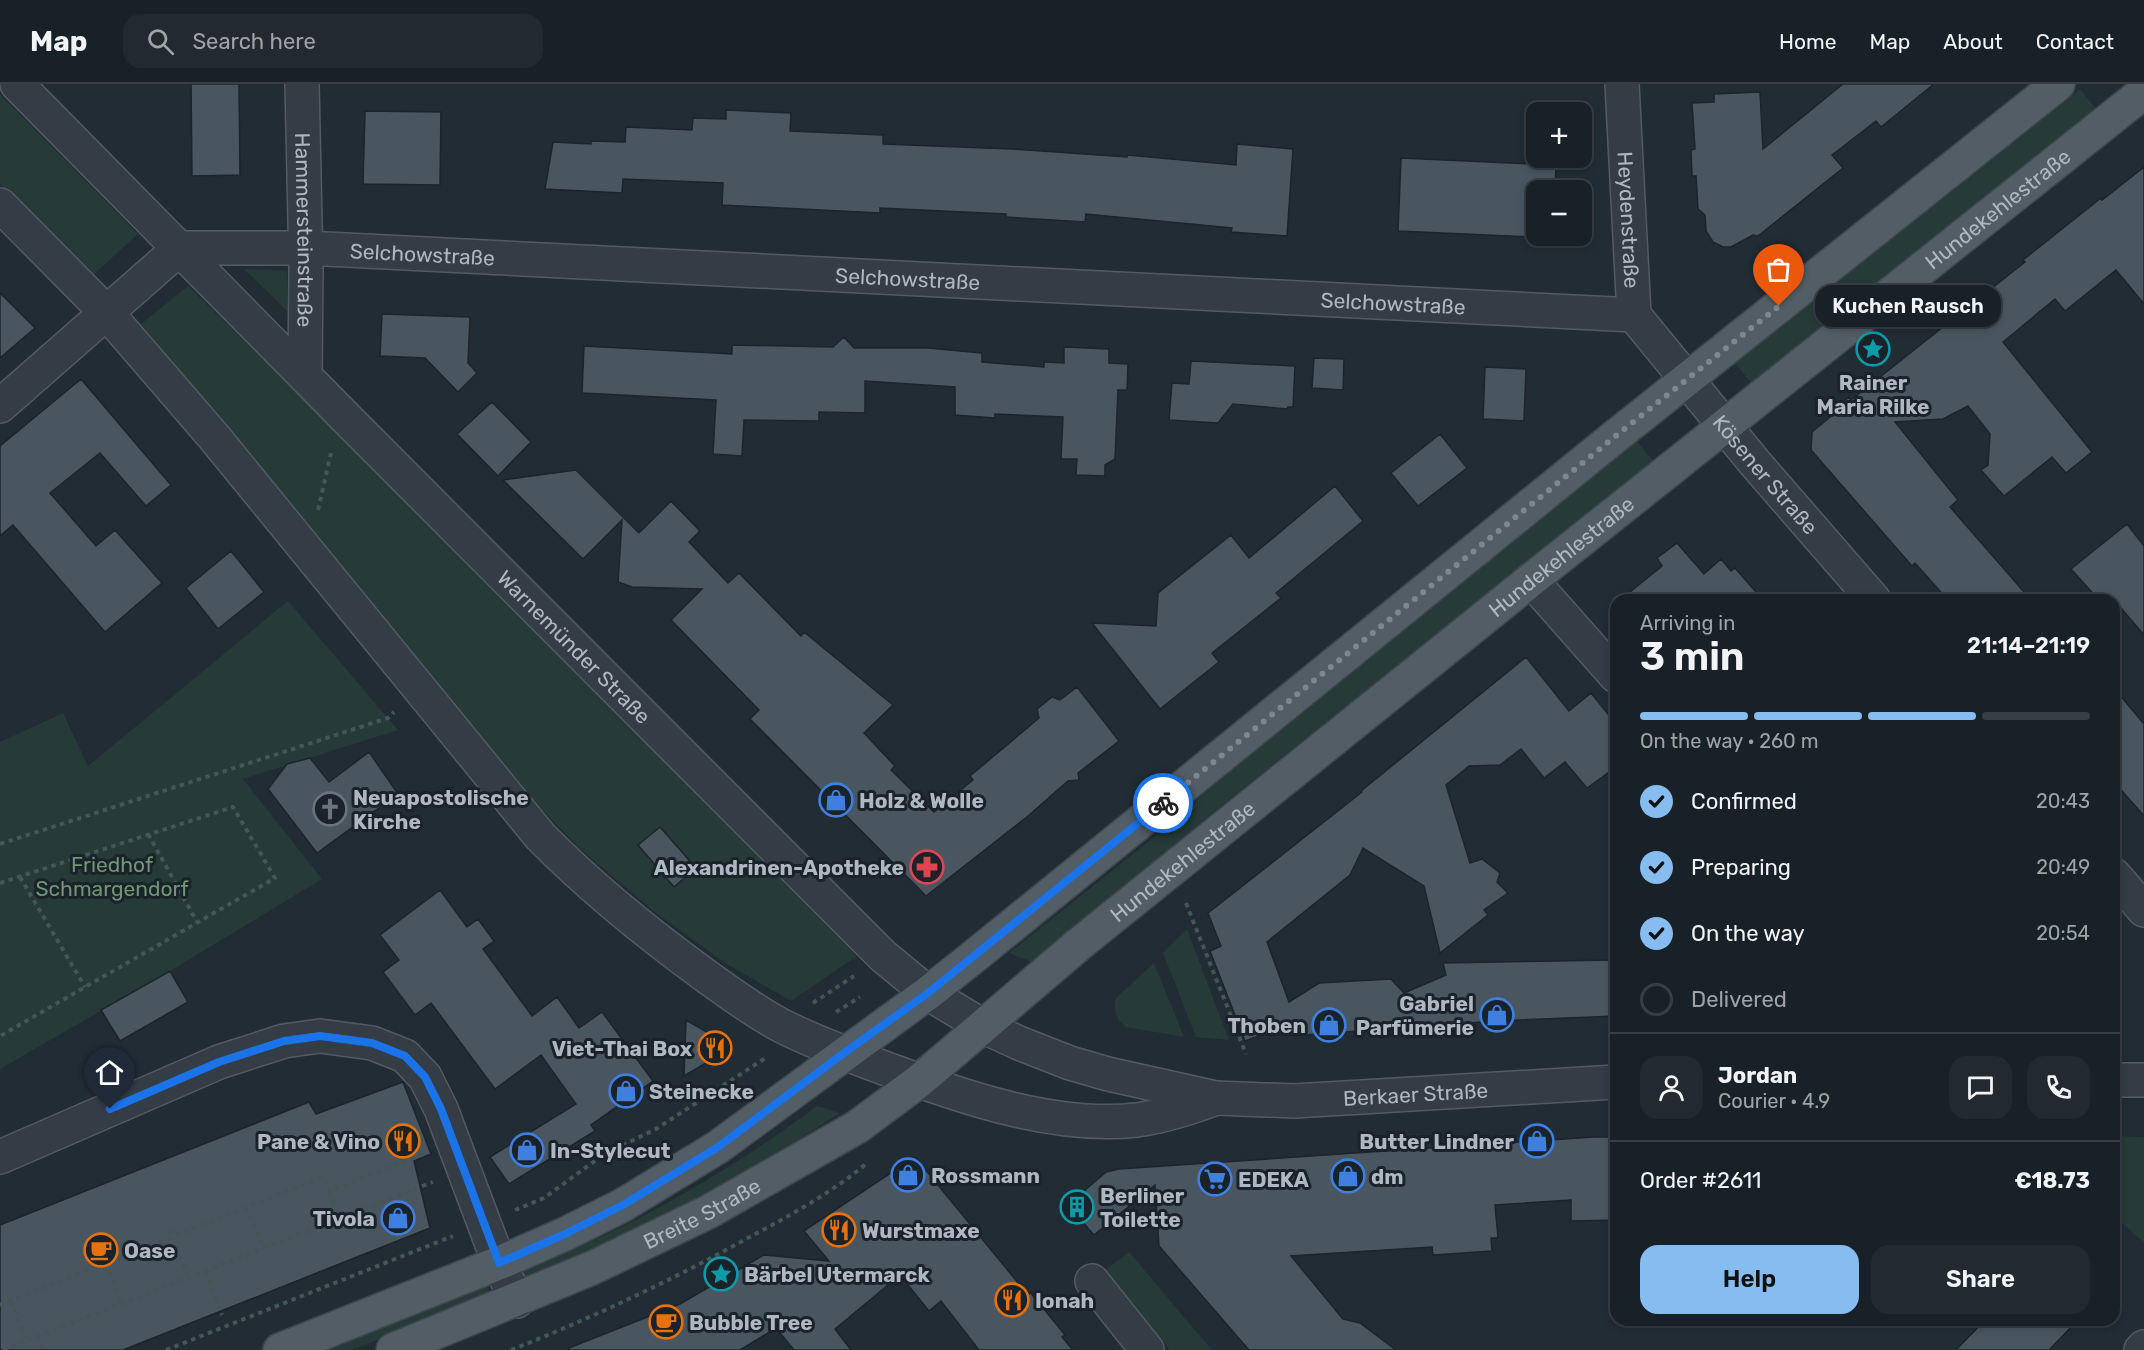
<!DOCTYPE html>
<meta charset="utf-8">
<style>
:root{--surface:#192128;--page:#222930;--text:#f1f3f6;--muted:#9fa3a8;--line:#373e45;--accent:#86bcef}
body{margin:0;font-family:Rubik,sans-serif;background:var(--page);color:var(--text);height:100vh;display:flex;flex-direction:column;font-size:22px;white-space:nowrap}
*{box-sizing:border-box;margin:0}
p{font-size:20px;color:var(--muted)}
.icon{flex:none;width:33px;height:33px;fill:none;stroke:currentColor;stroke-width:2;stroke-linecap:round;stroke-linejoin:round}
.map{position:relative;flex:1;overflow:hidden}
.panel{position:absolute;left:1610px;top:510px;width:510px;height:732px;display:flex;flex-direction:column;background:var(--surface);border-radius:18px;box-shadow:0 3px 9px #0003,0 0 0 2px var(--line)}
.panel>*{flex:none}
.controls{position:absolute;left:1526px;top:18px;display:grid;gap:12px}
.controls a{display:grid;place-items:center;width:66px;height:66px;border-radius:12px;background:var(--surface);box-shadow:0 3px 9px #0003,0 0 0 2px var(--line);font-size:30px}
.pin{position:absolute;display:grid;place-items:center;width:51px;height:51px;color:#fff;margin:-62px -26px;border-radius:50% 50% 50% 0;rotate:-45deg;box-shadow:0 0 6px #0007}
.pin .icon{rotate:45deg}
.courier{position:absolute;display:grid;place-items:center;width:60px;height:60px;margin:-30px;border:4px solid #1a73e8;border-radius:50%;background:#fff;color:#222;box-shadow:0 2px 8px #0007}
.bubble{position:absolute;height:42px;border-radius:18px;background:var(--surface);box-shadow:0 3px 9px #0003,0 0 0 2px var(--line);font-size:20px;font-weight:600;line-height:42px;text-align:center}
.head em{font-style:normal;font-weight:600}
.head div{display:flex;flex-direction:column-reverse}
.head{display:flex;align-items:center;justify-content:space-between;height:102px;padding:0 30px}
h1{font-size:39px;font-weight:600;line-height:45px}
.bar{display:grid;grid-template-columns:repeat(4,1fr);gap:9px 6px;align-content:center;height:72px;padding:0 30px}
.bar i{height:8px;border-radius:4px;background:var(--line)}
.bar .active{background:var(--accent)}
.bar p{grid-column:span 4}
.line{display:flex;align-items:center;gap:15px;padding:0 30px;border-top:2px solid var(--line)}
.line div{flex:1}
.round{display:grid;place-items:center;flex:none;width:63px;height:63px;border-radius:18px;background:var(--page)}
ol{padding:0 30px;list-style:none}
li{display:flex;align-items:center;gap:18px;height:66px}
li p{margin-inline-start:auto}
li .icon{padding:6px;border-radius:50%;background:var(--accent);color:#111;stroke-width:4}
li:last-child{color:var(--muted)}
li i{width:33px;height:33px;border:3px solid var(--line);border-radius:50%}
.cta{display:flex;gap:12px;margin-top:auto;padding:12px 30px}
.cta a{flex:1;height:69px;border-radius:18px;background:var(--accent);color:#111;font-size:24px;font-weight:600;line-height:69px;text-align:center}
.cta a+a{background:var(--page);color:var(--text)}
header{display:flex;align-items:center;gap:36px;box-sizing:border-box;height:84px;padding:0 30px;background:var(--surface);border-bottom:2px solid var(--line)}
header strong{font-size:28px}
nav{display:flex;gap:33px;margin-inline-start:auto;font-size:21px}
.search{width:420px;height:54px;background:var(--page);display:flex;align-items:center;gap:15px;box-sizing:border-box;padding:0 21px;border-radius:18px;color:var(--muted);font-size:22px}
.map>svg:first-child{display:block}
.green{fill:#263a38}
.building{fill:#495660;stroke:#1c242c;stroke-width:1.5}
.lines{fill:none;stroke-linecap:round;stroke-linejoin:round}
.minor-casing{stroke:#525b63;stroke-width:36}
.major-casing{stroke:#3e464f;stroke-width:36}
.path{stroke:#445657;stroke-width:4;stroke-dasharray:4.5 4.5;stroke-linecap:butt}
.minor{stroke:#343d46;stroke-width:33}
.major{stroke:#525d66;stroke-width:33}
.done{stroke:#7d8791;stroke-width:6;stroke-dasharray:0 10.8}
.route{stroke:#1a73e8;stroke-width:8}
.labels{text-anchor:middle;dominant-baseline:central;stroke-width:6;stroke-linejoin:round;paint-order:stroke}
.street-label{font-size:21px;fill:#aeb8c2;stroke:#1a222a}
.poi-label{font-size:21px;font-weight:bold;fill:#aeb8c2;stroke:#1a222a;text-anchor:start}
.park-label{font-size:21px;fill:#709673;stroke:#1a222a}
</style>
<header>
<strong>Map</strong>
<div class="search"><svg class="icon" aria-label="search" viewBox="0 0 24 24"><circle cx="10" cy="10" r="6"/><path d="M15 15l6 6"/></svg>Search here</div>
<nav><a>Home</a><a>Map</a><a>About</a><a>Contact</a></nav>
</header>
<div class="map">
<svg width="2144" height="1266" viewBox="0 0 2144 1266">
<rect width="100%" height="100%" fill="#212c35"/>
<path class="green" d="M2080 5 2096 25 1751 299 1735 279Z
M0 10 138 150 91 193 0 100Z
M244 185 287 187V227Z
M188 202 337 348 857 872 791 917 725 879 692 855 656 829 578 763 507 689 141 240Z
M1637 357 1653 377 1650 380 1227 717 1033 878 1009 869 1182 731 1238 675Z
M288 517 398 646 243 695 322 795 170 887 0 985V658L63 629 88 682Z
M1187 845 1229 956 1196 953 1163 869Z
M1154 879 1184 953 1126 943C1116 935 1113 927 1116 914Z
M817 1022 840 1029 750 1086 668 1131 526 1196 522 1186C547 1175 573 1165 598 1154 676 1118 748 1073 817 1022Z
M2114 1052 2144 1053V1159L2114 1131Z
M1129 1168 1212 1266H1170L1105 1186Z
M486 1200 490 1210 352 1266H320Z"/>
<path class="building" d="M191 0H239L240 91 192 92Z
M1843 0H1934L1881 43 1876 37 1832 71 1843 84 1758 152 1753 151 1731 163H1723L1713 158 1706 147 1705 131 1698 125 1696 92H1692L1691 66 1695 65 1692 19 1714 18V10L1760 8 1763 65Z
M726 26 791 29 790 47 883 51V60L1011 65 1127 73V71L1236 81 1237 60 1293 65 1287 152 1231 148 1232 144 1086 130 1085 138 1006 133V130L880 124V129L722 121 723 99 623 95 622 109 545 105 553 58 591 60V57L625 58 626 43 692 46 693 34 726 35Z
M365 27 441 28 440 101 363 100Z
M1401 74 1556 81 1555 106H1536V152H1553V154L1398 147Z
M2144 83V220L2116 186 2065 227 2055 215 2003 258 2092 368 2066 389 2052 373 2004 412 1981 386 1988 381 1990 350 1968 322 1943 335 1895 338 1958 416 1950 423 2031 516H1948L1915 479 1912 482 1811 366 1812 348 1830 333 1828 330 1849 313 1851 316 2025 178 2023 176 2101 114 2102 116Z
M0 209 35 244 0 274Z
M382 230 470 233 468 279 477 289 458 308 425 274 380 272Z
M844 253 854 264H928L982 269V278L1044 283V278L1064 279V263L1109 265V279L1128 280 1127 306H1118L1115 375 1105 381V392L1076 391 1077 375H1061L1063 333 995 330V334L955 331V303L865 297V329L819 328V337L744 336 742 372 713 370 716 316 582 309 584 262 732 270V261L833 263Z
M1314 274 1344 275 1343 306 1312 304Z
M1191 277 1295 282 1293 323H1288L1287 325 1233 320 1218 339 1169 336 1172 299 1189 300Z
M1485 283 1526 285 1524 337 1483 335Z
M81 295 171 401 146 422 100 369 50 409 96 462 115 446 162 499 105 548 13 441 0 452V362Z
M492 318 531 358 498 392 457 350Z
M1440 350 1467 384 1418 422 1391 389Z
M576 386 639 449 671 417 700 447 689 458 728 499 739 489 801 552 804 548 893 621 864 649 895 682 891 686 934 728 973 696 970 692 1039 634 1037 625 1052 613 1060 616 1077 603 1119 657 1078 689 1079 696 1068 697 1028 732 926 812 750 635 759 626 671 536 702 505 632 503 618 498 622 436 583 475 503 396Z
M1335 402 1363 437 1276 509 1281 514 1212 569 1219 578 1160 625 1092 539 1156 542 1158 509 1231 451 1249 474Z
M2127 440 2144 462V551L2114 516H2099L2071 485Z
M1677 459 1704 490 1721 475 1731 487 1735 484 1763 516H1620L1662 482 1657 474Z
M231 467 264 508 218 545 186 504Z
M1526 573 1569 627 1591 609 1616 640V683L1587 704 1565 678 1544 694 1521 665 1500 681 1469 682 1446 701 1470 779 1482 775 1500 789 1497 798 1508 809 1484 826 1488 831 1440 869 1424 802 1363 764 1350 791 1267 858 1289 918 1319 899 1391 895 1404 909 1446 891 1443 879 1616 876V932L1496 937 1291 952 1289 941 1245 957 1210 867 1221 862 1208 829 1362 708 1361 707Z
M2114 604 2144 640V732L2114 698Z
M369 668 398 710 317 769 268 705 287 680 310 674 329 698Z
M660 743 696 784 674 803 638 761Z
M440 806 467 843 478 835 494 857 483 865 532 932 557 913 579 944 602 928 653 997 591 1041 595 1047 509 1100 490 1073 576 1020 541 971 495 1005 431 919 415 931 383 888 399 876 380 851Z
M170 887 188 918 120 957 101 926Z
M686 936 733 963 684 992Z
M403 998 431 1070 414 1077 430 1144 123 1266H0V1141L309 1018 316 1030Z
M1593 1053H1616V1136L1571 1137V1116L1495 1121 1498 1154H1491L1492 1167 1433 1171 1432 1163 1291 1172 1343 1235 1360 1239 1396 1266H1249L1159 1162 1155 1101 1094 1151 1068 1121 1106 1088 1119 1085Z
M915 1073 1028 1211 1030 1208 1065 1251 1062 1253 1073 1266H979L941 1217 929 1227 900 1191 835 1245 851 1266H794L776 1244 740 1266H569V1264L680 1220 764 1171 829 1177 804 1147Z
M1985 1236H2078L2049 1266H1956Z"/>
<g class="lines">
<defs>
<g id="minor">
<path id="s1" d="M17 0 349 337 883 872 928 909 984 943 1019 959 1070 979 1108 990 1216 1014 1294 1017 1616 998"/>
<path id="s2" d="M302 0 306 183 305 292"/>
<path id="s3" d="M1622 0 1634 231 1755 379 1874 516"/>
<path d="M0 121 107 229 214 353 540 752C591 804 647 849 706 892 730 909 755 928 782 942 818 960 857 974 895 988 968 1015 1058 1045 1137 1036 1164 1032 1190 1024 1216 1014"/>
<path id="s4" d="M0 322 180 164H306L1634 231"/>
<path d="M1531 496 1616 592"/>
<path d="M2114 791 2144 826"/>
<path d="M2114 996H2144"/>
<path d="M0 1073 219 978 284 957 320 952 372 959 405 972 425 993 441 1025 499 1179 517 1217"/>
<path d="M1092 1197 1147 1266"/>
<path d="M2141 1266 2144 1263"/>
</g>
<g id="major">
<path d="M280 1266 499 1179 565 1150 623 1121 718 1063 928 909 977 870 1617 351 2058 0"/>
<path id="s5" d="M393 1266 592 1184 708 1128 857 1043 919 997 1078 861 1531 496 2144 8"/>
</g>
</defs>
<use href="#minor" class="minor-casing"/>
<use href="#major" class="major-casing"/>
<path class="path" d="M318 426 331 369
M148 750 197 838
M0 760 388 634 394 628
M20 793 85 903
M0 799 233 723 275 794 0 952
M1186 819 1246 970
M813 919 854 892
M836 928 860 913
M329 1107 340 1134
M246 1123 264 1165
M515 1126 544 1114 603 1071 656 1045 767 973
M170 1146 189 1194
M106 1179 122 1220
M206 1187 222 1231
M11 1217 26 1257
M0 1221 323 1093 329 1107 423 1070
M38 1252 44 1266
M3 1266 433 1098
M166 1266 453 1152
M511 1266C592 1234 670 1197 746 1155 787 1133 830 1110 866 1080"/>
<use href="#minor" class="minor"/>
<use href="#major" class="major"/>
</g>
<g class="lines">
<path class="done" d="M1163 719 1617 351 1779 222"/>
<path class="route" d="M110 1025 219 978 284 957 320 952 372 959 405 972 425 993 441 1025 499 1179 565 1150 623 1121 718 1063 844 969 928 909 1163 719"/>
</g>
<defs>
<symbol id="sight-ring" viewBox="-11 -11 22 22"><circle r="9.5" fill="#1a222a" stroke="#0f9aa8" stroke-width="1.5"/><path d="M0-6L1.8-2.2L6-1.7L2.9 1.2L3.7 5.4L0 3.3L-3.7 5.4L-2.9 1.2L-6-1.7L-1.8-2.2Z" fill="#0f9aa8"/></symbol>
<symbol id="shop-ring" viewBox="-11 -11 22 22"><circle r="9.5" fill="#1a222a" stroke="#3f7fe0" stroke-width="1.5"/><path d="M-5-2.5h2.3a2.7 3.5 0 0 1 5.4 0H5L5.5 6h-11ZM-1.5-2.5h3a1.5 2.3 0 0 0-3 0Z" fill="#3f7fe0"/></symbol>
<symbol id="church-ring" viewBox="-11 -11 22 22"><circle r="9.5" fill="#1a222a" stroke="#6b7280" stroke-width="1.5"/><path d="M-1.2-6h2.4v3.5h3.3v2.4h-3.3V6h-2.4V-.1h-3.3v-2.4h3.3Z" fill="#6b7280"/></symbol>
<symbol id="pharmacy-ring" viewBox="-11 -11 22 22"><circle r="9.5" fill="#1a222a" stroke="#e0444e" stroke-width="1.5"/><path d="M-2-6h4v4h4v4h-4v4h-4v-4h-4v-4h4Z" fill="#e0444e"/></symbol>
<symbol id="restaurant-ring" viewBox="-11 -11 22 22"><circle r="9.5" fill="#1a222a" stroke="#e8710a" stroke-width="1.5"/><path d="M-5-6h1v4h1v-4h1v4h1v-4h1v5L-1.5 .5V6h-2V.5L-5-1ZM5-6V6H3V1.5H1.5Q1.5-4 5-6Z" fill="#e8710a"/></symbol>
<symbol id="supermarket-ring" viewBox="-11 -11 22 22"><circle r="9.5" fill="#1a222a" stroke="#3f7fe0" stroke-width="1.5"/><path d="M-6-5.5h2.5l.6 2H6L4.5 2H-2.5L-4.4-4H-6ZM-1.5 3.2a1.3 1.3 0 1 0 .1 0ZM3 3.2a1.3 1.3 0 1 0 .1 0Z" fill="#3f7fe0"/></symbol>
<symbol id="building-ring" viewBox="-11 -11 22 22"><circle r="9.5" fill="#1a222a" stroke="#0f9aa8" stroke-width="1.5"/><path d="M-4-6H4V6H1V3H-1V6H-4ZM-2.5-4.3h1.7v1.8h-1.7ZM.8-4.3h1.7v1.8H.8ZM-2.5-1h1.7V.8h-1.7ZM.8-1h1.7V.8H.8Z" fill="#0f9aa8"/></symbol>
<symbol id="cafe-ring" viewBox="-11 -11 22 22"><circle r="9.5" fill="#1a222a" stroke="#e8710a" stroke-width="1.5"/><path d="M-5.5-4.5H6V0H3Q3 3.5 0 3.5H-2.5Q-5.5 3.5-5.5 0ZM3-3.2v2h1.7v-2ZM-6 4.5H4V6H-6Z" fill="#e8710a"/></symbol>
</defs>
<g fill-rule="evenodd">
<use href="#sight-ring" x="1854" y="246" width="38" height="38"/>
<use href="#shop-ring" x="817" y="697" width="38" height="38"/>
<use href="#church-ring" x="311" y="706" width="38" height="38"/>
<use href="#pharmacy-ring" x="908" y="764" width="38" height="38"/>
<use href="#shop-ring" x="1478" y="912" width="38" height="38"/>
<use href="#shop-ring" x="1310" y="922" width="38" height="38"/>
<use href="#restaurant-ring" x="696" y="945" width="38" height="38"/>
<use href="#shop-ring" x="607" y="988" width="38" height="38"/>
<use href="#restaurant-ring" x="384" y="1038" width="38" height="38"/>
<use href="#shop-ring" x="1518" y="1038" width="38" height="38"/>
<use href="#shop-ring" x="508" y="1047" width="38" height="38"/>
<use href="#shop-ring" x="889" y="1072" width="38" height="38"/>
<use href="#shop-ring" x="1329" y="1073" width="38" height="38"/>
<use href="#supermarket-ring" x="1196" y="1076" width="38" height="38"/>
<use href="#building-ring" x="1058" y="1104" width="38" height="38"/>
<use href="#shop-ring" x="379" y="1115" width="38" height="38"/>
<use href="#restaurant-ring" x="820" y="1127" width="38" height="38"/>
<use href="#cafe-ring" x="82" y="1147" width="38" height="38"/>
<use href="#sight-ring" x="702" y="1171" width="38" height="38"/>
<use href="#restaurant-ring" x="993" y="1197" width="38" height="38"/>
<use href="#cafe-ring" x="647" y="1219" width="38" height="38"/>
</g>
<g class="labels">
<g class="street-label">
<text stroke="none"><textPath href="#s5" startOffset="1980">Hundekehlestraße</textPath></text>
<text stroke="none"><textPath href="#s3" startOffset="136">Heydenstraße</textPath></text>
<text stroke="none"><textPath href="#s2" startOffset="146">Hammersteinstraße</textPath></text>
<text stroke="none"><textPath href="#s4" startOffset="482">Selchowstraße</textPath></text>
<text stroke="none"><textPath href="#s4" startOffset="968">Selchowstraße</textPath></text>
<text stroke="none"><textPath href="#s4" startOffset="1454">Selchowstraße</textPath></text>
<text stroke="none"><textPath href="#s3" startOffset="438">Kösener Straße</textPath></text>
<text stroke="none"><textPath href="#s5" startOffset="1422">Hundekehlestraße</textPath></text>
<text stroke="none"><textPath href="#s1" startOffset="792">Warnemünder Straße</textPath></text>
<text stroke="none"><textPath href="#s5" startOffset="936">Hundekehlestraße</textPath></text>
<text stroke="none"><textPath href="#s1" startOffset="1796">Berkaer Straße</textPath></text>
<text stroke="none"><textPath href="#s5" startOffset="338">Breite Straße</textPath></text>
</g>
<g class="poi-label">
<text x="1873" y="298" text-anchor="middle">Rainer<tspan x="1873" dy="24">Maria Rilke</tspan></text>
<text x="353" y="713">Neuapostolische<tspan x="353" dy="24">Kirche</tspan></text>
<text x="859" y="716">Holz &amp; Wolle</text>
<text x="904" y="783" text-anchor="end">Alexandrinen-Apotheke</text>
<text x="1474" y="919" text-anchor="end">Gabriel<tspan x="1474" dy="24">Parfümerie</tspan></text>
<text x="1306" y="941" text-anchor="end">Thoben</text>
<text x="692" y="964" text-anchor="end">Viet-Thai Box</text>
<text x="649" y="1007">Steinecke</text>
<text x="380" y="1057" text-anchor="end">Pane &amp; Vino</text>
<text x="1514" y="1057" text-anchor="end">Butter Lindner</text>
<text x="550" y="1066">In-Stylecut</text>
<text x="931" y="1091">Rossmann</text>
<text x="1371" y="1092">dm</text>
<text x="1238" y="1095">EDEKA</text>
<text x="1100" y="1111">Berliner<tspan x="1100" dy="24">Toilette</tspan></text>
<text x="375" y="1134" text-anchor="end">Tivola</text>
<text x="862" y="1146">Wurstmaxe</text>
<text x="124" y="1166">Oase</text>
<text x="744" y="1190">Bärbel Utermarck</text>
<text x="1035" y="1216">Ionah</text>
<text x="689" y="1238">Bubble Tree</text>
</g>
<g class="park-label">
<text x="112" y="780">Friedhof<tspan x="112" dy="24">Schmargendorf</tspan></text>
</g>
</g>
</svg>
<div class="controls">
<a>+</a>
<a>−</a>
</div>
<div class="pin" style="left:1779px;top:222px;background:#ea580c"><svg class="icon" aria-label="bag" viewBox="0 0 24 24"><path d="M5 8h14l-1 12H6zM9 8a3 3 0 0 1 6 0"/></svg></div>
<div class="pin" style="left:110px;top:1025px;background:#1f2937"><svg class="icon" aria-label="home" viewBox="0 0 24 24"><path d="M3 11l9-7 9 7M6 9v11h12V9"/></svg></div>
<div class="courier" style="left:1163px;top:719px"><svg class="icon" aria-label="bike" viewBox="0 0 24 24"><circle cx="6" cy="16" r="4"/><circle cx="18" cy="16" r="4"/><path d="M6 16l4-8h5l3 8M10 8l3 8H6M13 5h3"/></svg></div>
<div class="bubble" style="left:1815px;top:201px;width:186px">Kuchen Rausch</div>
<section class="panel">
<div class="head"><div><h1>3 min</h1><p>Arriving in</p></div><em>21:14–21:19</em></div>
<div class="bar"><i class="active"></i><i class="active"></i><i class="active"></i><i></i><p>On the way · 260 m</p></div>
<ol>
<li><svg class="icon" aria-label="check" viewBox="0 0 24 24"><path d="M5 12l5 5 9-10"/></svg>Confirmed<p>20:43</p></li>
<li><svg class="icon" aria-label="check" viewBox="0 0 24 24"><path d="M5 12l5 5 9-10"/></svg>Preparing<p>20:49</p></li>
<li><svg class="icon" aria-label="check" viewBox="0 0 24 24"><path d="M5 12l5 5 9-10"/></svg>On the way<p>20:54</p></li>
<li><i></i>Delivered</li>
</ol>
<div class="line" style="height:108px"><a class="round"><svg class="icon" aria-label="person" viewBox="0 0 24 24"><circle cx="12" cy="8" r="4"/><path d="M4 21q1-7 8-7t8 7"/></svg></a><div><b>Jordan</b><p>Courier · 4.9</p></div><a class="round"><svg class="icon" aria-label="chat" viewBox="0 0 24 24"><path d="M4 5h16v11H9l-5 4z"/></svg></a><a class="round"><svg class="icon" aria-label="phone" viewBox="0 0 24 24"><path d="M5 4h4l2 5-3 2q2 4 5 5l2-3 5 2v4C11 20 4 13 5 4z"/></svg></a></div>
<div class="line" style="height:78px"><div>Order #2611</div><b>€18.73</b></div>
<div class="cta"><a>Help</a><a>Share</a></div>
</section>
</div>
